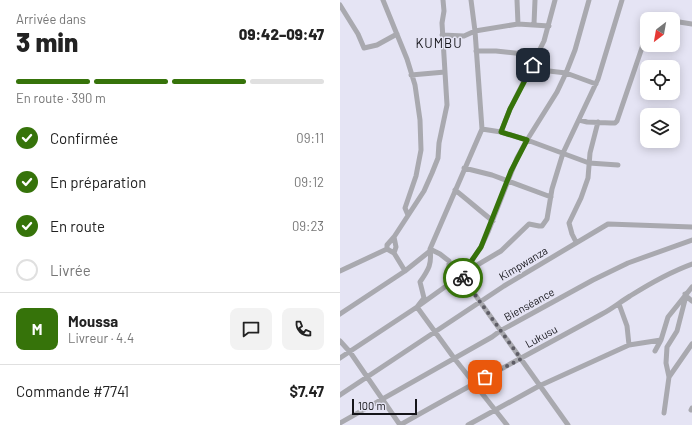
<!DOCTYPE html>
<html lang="fr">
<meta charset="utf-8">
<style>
:root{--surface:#fff;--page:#f2f2f2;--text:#222;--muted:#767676;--line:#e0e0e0;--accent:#36730a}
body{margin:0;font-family:Barlow,sans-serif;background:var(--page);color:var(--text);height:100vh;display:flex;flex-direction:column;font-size:15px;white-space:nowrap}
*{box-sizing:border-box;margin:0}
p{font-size:13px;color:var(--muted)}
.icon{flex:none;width:22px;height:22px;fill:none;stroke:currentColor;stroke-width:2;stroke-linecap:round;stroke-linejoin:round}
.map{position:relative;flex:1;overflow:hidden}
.drawer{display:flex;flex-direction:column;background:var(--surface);width:340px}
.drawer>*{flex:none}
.needle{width:26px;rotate:211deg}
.buttons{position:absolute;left:300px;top:12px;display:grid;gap:8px}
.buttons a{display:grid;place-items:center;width:40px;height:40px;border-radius:8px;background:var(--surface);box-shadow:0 2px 10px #0003;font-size:20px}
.scale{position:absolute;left:12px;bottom:10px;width:65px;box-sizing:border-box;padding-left:4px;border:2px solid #15151a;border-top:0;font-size:11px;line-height:14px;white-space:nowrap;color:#15151a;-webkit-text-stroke:3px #e5e4f4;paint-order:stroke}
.pin{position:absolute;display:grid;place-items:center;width:34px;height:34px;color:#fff;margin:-17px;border-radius:8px;box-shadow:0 2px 6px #0006}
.courier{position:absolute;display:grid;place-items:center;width:40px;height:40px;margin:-20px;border:3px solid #36730a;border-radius:50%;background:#fff;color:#222;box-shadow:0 1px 5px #0007}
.head em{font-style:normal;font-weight:800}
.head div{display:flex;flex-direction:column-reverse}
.head{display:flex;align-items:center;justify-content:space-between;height:68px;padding:0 16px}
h1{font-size:26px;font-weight:800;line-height:30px}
.bar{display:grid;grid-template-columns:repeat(4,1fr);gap:6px 4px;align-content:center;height:48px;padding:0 16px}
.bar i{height:5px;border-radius:3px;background:var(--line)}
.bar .current{background:var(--accent)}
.bar p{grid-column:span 4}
.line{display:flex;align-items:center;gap:10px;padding:0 16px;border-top:1px solid var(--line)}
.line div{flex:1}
.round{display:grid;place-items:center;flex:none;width:42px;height:42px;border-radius:8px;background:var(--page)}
ol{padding:0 16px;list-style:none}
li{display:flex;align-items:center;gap:12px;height:44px}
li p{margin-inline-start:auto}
li .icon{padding:4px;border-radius:50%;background:var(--accent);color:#fff;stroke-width:4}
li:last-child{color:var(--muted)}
li i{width:22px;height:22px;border:2px solid var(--line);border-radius:50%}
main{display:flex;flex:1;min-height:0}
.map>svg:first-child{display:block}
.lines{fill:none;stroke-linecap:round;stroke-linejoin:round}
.minor{stroke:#a9a9af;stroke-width:5}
.done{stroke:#5e5d66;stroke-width:4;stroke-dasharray:0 7.2}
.route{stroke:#36730a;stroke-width:5}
.labels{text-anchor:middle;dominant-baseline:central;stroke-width:3;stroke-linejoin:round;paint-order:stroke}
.street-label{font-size:11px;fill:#15151a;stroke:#e5e4f4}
.quarter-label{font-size:13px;letter-spacing:1px;fill:#15151a;stroke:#e5e4f4}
</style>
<main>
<section class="drawer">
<div class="head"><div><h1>3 min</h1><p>Arrivée dans</p></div><em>09:42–09:47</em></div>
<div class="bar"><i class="current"></i><i class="current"></i><i class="current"></i><i></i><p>En route · 390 m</p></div>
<ol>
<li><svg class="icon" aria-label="check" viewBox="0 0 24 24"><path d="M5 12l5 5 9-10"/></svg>Confirmée<p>09:11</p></li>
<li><svg class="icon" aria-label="check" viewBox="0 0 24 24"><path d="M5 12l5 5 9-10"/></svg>En préparation<p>09:12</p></li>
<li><svg class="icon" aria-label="check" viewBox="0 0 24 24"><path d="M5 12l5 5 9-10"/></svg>En route<p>09:23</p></li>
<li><i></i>Livrée</li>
</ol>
<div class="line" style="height:72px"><b class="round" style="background:var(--accent);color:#fff">M</b><div><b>Moussa</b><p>Livreur · 4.4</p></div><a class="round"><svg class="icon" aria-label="chat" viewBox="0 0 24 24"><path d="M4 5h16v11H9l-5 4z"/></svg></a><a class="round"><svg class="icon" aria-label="phone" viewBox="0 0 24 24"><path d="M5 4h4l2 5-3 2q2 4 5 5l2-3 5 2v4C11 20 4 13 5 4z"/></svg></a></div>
<div class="line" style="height:52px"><div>Commande #7741</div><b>$7.47</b></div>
</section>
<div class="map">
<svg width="352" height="425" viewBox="0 0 352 425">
<rect width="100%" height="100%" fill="#e5e4f4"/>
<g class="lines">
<path class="minor" d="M43 0 67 59 75 85 80 120 81 150 76 176 65 208 68 215
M131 0 135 31 142 129 90 249C92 264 89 269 80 282L84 298 77 307 114 358 167 425
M177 0 178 24
M0 5 18 34 24 48 37 45 57 34
M333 21 352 24
M194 24 195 0
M102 35 124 36 135 31 178 24 209 26
M136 51H156L184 54 183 61 209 71 226 73 256 84
M71 75 105 72
M239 120 247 122 271 123H275L277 121 307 33
M142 129 161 132 187 140 249 163 278 165
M161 132 170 109 204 41 215 0
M124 168 152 175 211 197
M115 190C128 200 140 211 153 221
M54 237 56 247 54 253
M236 242 232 234 229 223 241 198 248 178 250 153 258 122
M47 249 54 253 65 271
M90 249 100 254 109 261V270L114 273 121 275 228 425
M0 271 47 249V245L54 237 84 191 92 173 98 158 99 143 107 105 102 23 104 11 103 0
M127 271 130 263 141 247 148 232 177 158 187 140 217 92 226 73 235 50 249 0
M346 296 352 301
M279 304 287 326 289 345
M0 314 65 271 90 251
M0 341 10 352 60 425C126 387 195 351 262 314 272 309 280 302 290 296 309 284 330 272 352 264
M315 351 321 340 328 317 352 287
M0 358 77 307 127 271 161 251 189 224 199 226H202L207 219 212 189 223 153 258 79 282 0
M329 377 352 344
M0 395 164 286 268 224 352 227
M351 410 352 408
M324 413 329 377 326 363 327 347 337 331 346 296 345 294
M0 423 152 337 160 331 253 280 288 263 352 240
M128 425 199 386 289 345 321 340"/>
</g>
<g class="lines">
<path class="done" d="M123 278 181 359 145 377"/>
<path class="route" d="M123 278 121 275 127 271 130 263 141 247 171 171 187 140 161 132 170 109 193 65"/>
</g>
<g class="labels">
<g class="street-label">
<text transform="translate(183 263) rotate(-31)">Kimpwanza</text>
<text transform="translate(189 304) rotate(-29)">Bienséance</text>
<text transform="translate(201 336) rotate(-29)">Lukusu</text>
</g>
<g class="quarter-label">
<text x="99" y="43">KUMBU</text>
</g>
</g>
</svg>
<div class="buttons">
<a><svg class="needle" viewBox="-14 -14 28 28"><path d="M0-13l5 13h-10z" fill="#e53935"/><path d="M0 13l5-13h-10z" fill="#767676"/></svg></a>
<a><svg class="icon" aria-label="locate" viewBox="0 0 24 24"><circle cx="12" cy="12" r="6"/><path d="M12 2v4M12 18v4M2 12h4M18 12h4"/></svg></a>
<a><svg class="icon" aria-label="layers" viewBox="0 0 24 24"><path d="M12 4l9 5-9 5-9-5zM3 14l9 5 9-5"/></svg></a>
</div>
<div class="scale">100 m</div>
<div class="pin" style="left:145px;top:377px;background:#ea580c"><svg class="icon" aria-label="bag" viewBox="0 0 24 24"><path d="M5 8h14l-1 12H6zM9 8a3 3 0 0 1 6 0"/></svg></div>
<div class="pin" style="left:193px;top:65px;background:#1f2937"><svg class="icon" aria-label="home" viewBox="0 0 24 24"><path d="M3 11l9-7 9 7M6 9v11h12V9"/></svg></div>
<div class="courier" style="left:123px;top:278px"><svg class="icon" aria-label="bike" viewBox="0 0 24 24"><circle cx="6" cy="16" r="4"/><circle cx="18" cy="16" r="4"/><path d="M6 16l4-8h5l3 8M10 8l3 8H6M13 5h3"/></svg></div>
</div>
</main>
